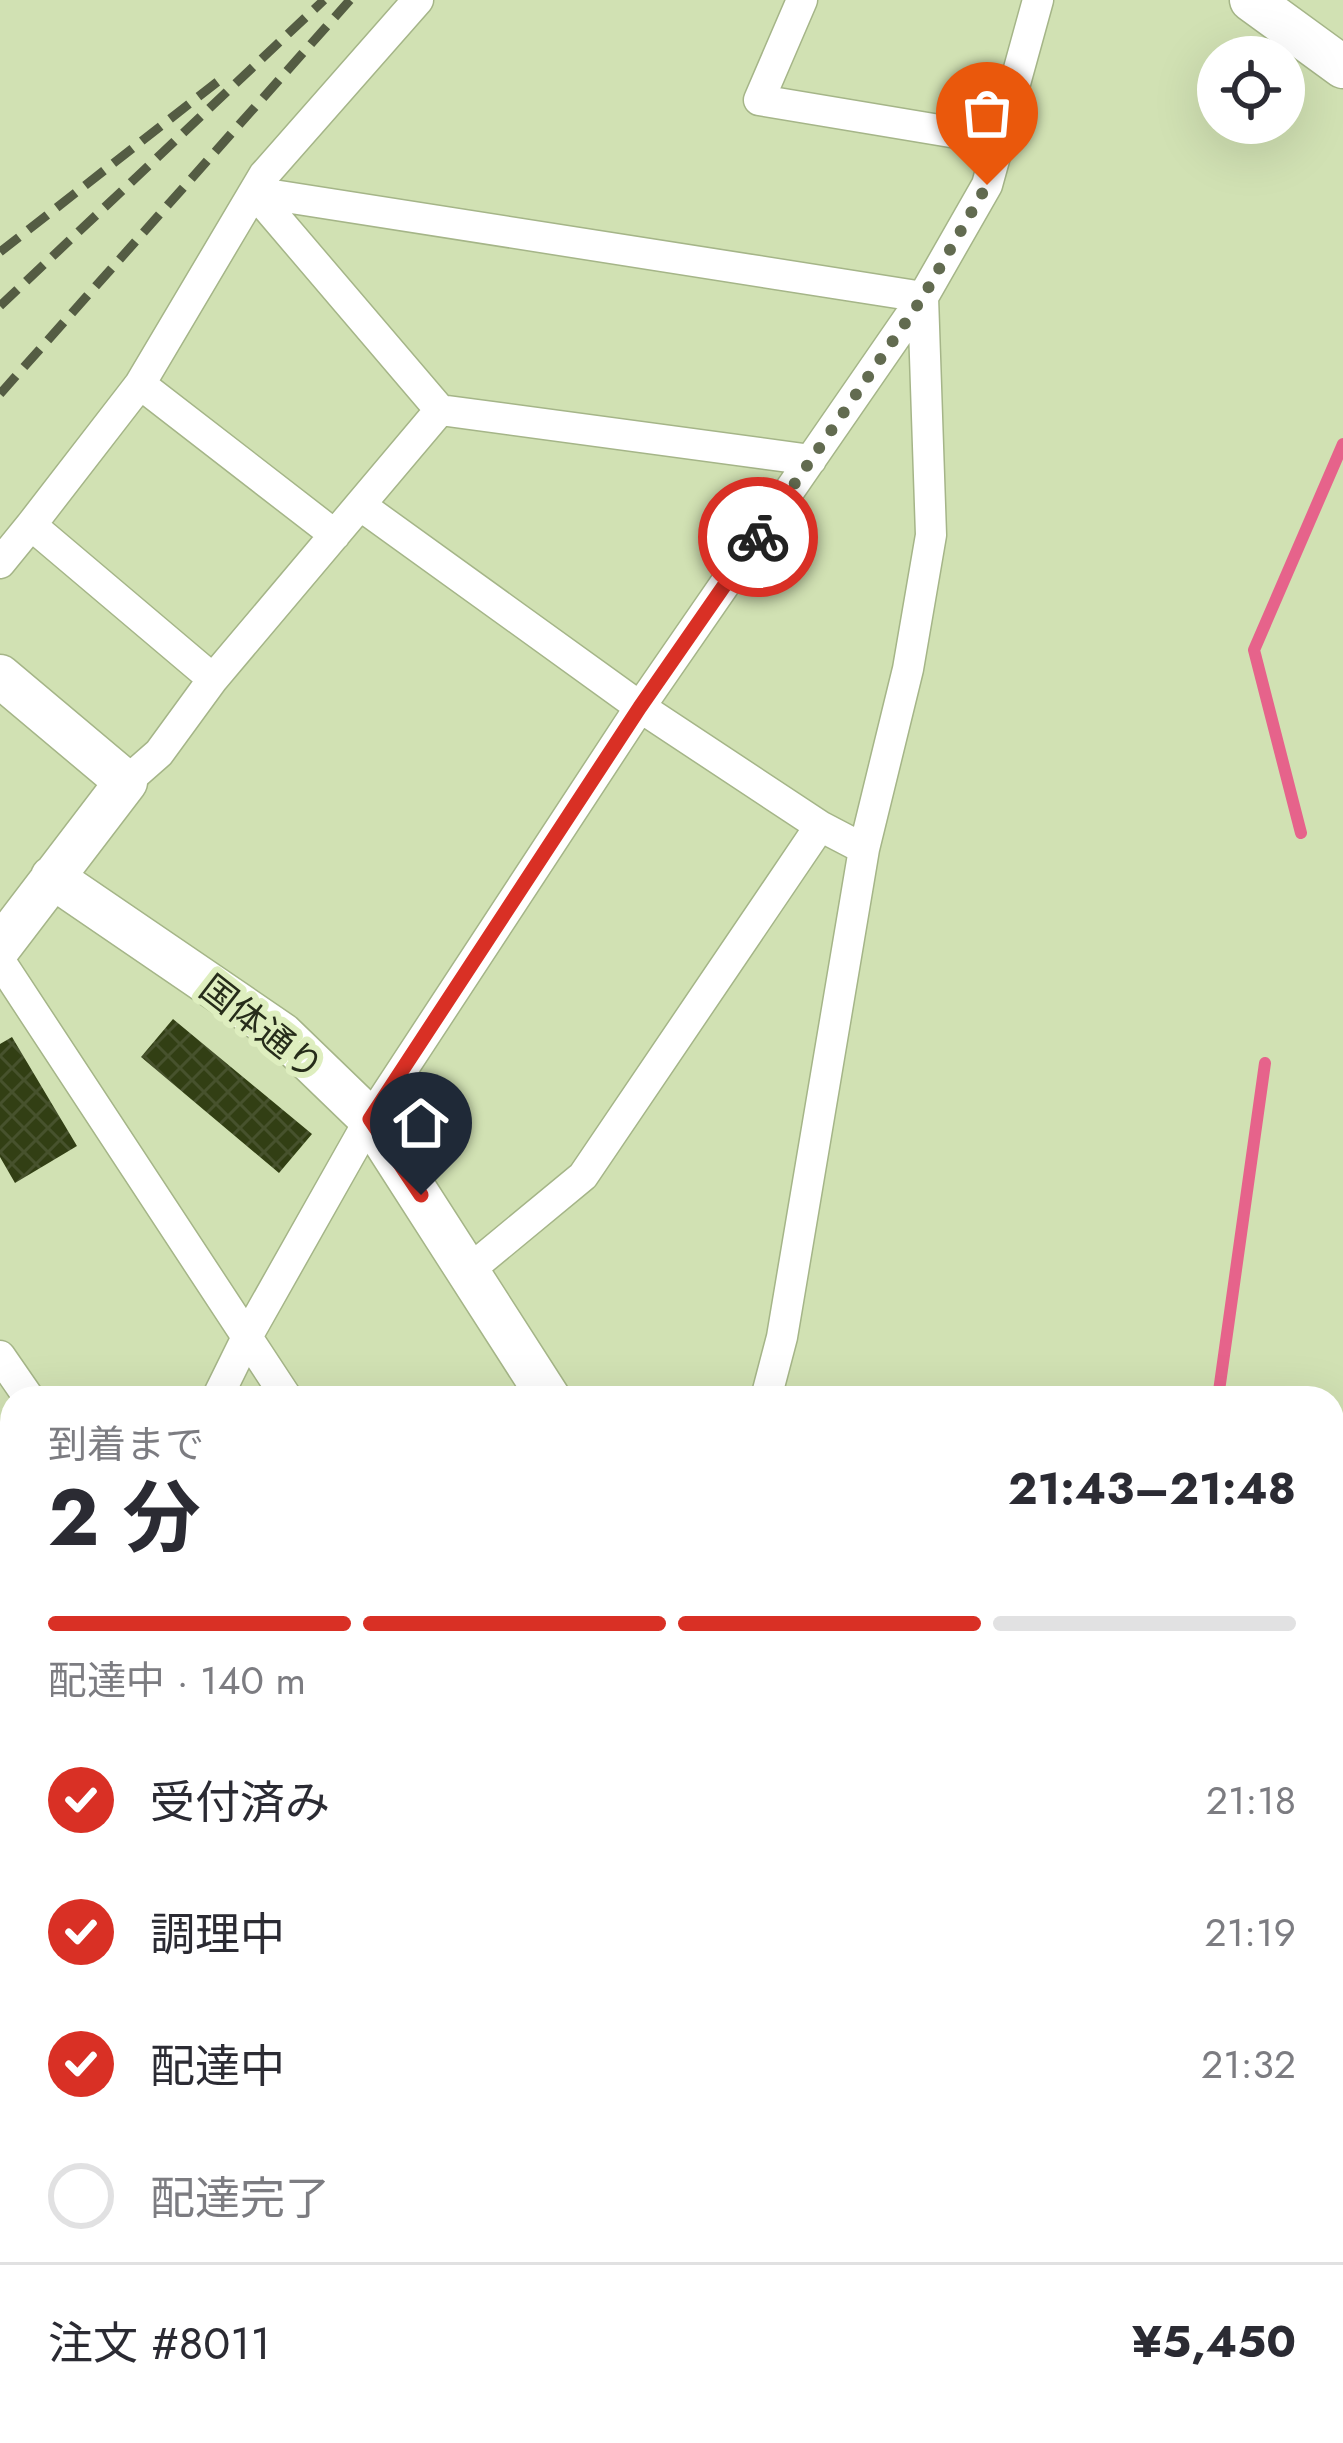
<!DOCTYPE html>
<html lang="ja">
<meta charset="utf-8">
<style>
:root{--surface:#fff;--page:#f7f7f7;--text:#2b2b33;--muted:#7c7c81;--line:#e1e1e2;--accent:#d93025}
body{margin:0;font-family:Jost,"Noto Sans JP",sans-serif;background:var(--page);color:var(--text);height:100vh;display:flex;flex-direction:column;font-size:45px;white-space:nowrap}
*{box-sizing:border-box;margin:0}
p{font-size:39px;color:var(--muted)}
.icon{flex:none;width:66px;height:66px;fill:none;stroke:currentColor;stroke-width:2;stroke-linecap:round;stroke-linejoin:round}
.map{position:relative;flex:1;overflow:hidden}
.sheet{position:absolute;left:0px;top:1386px;width:1344px;height:1059px;display:flex;flex-direction:column;background:var(--surface);border-radius:36px 36px 0 0;box-shadow:0 12px 48px #0002}
.sheet>*{flex:none}
.tools{position:absolute;left:1197px;top:36px;display:grid;gap:24px}
.tools a{display:grid;place-items:center;width:108px;height:108px;border-radius:50%;background:var(--surface);box-shadow:0 12px 48px #0002;font-size:60px}
.pin{position:absolute;display:grid;place-items:center;width:102px;height:102px;color:#fff;margin:-123px -51px;border-radius:50% 50% 50% 0;rotate:-45deg;box-shadow:0 0 12px #0007}
.pin .icon{rotate:45deg}
.courier{position:absolute;display:grid;place-items:center;width:120px;height:120px;margin:-60px;border:9px solid #d93025;border-radius:50%;background:#fff;color:#222;box-shadow:0 3px 15px #0007}
.overview em{font-style:normal;font-weight:700}
.overview div{display:flex;flex-direction:column-reverse}
.overview{display:flex;align-items:center;justify-content:space-between;height:204px;padding:0 48px}
h1{font-size:78px;font-weight:700;line-height:90px}
.bar{display:grid;grid-template-columns:repeat(4,1fr);gap:18px 12px;align-content:center;height:144px;padding:0 48px}
.bar i{height:15px;border-radius:9px;background:var(--line)}
.bar .selected{background:var(--accent)}
.bar p{grid-column:span 4}
.line{display:flex;align-items:center;gap:30px;padding:0 48px;border-top:3px solid var(--line)}
.line div{flex:1}
ol{padding:0 48px;list-style:none}
li{display:flex;align-items:center;gap:36px;height:132px}
li p{margin-inline-start:auto}
li .icon{padding:12px;border-radius:50%;background:var(--accent);color:#fff;stroke-width:4}
li:last-child{color:var(--muted)}
li i{width:66px;height:66px;border:6px solid var(--line);border-radius:50%}
.map>svg:first-child{display:block}
.park{fill:#feb773}
.lines{fill:none;stroke-linecap:round;stroke-linejoin:round}
.stream{stroke:#e6638b;stroke-width:12}
.building{fill:url(#building-cross-hatch)}
.street-casing{stroke:#a5b588;stroke-width:33}
.secondary-casing{stroke:#a5b588;stroke-width:45}
.path{stroke:#98a580;stroke-width:8;stroke-dasharray:6 9;stroke-linecap:butt}
.street{stroke:#fff;stroke-width:30}
.secondary{stroke:#fff;stroke-width:42}
.rail{stroke:#545c43;stroke-width:9;stroke-dasharray:24 12;stroke-linecap:butt}
.done{stroke:#626b50;stroke-width:12;stroke-dasharray:0 21.6}
.route{stroke:#d93025;stroke-width:15}
.labels{text-anchor:middle;dominant-baseline:central;stroke-width:12;stroke-linejoin:round;paint-order:stroke}
.street-label{font-size:36px;fill:#262c1a;stroke:#deeebf}
</style>
<div class="map">
<svg width="1343" height="2443" viewBox="0 0 1343 2443">
<defs>
<pattern id="building-cross-hatch" width="8" height="8" patternUnits="userSpaceOnUse" patternTransform="scale(3)"><rect width="8" height="8" fill="#323f14"/><path d="M0 0l8 8M0 8l8-8" fill="none" stroke="#47522d"/></pattern>
</defs>
<rect width="100%" height="100%" fill="#d1e1b3"/>
<path class="park" d="M904 2433H1160L1167 2443H905Z"/>
<g class="lines">
<path class="stream" d="M1301 833 1254 650 1343 444
M1218 1398 1265 1063
M1332 2239 1343 2152"/>
</g>
<path class="building" d="M173 1019 312 1134 279 1173 141 1057Z
M12 1037 77 1146 15 1183 0 1157V1044Z"/>
<g class="lines">
<defs>
<path id="street" d="M802 0 759 100 999 140
M140 384 335 535
M440 410 811 460
M360 505 640 707 820 826 864 849
M0 563 31 525
M213 679 31 525 140 384 264 175 418 0
M126 782 159 753 213 679 440 410 254 192 923 297
M0 961 287 1398
M468 1271 583 1176 820 826
M0 1356 29 1398
M217 1398 248 1335 370 1119 640 707 923 297 987 185 1038 0
M766 1398 782 1337 864 849 908 669 931 535 923 297
M1332 1581 1343 1585
M0 1843 12 1818
M0 1869 12 1876
M0 2305 12 2327
M0 2423 12 2416
M70 2433 75 2443
M676 2433 696 2443
M232 2443 237 2433
M502 2443 507 2433
M830 2443 831 2433"/>
<path id="secondary" d="M1251 0 1343 67
M0 676 126 782 0 947
M52 877 282 1034 370 1119 549 1398
M1201 2433 1207 2443"/>
</defs>
<use href="#street" class="street-casing"/>
<use href="#secondary" class="secondary-casing"/>
<path class="path" d="M936 2433 937 2443"/>
<use href="#street" class="street"/>
<use href="#secondary" class="secondary"/>
<path class="rail" d="M0 252 221 79
M0 306 324 0
M0 394 350 0"/>
</g>
<g class="lines">
<path class="done" d="M758 537 923 297 987 185"/>
<path class="route" d="M421 1195 370 1119 640 707 758 537"/>
</g>
<g class="labels">
<g class="street-label">
<text transform="translate(262 1027) rotate(38)">国体通り</text>
</g>
</g>
</svg>
<div class="tools">
<a><svg class="icon" aria-label="locate" viewBox="0 0 24 24"><circle cx="12" cy="12" r="6"/><path d="M12 2v4M12 18v4M2 12h4M18 12h4"/></svg></a>
</div>
<div class="pin" style="left:987px;top:185px;background:#ea580c"><svg class="icon" aria-label="bag" viewBox="0 0 24 24"><path d="M5 8h14l-1 12H6zM9 8a3 3 0 0 1 6 0"/></svg></div>
<div class="pin" style="left:421px;top:1195px;background:#1f2937"><svg class="icon" aria-label="home" viewBox="0 0 24 24"><path d="M3 11l9-7 9 7M6 9v11h12V9"/></svg></div>
<div class="courier" style="left:758px;top:537px"><svg class="icon" aria-label="bike" viewBox="0 0 24 24"><circle cx="6" cy="16" r="4"/><circle cx="18" cy="16" r="4"/><path d="M6 16l4-8h5l3 8M10 8l3 8H6M13 5h3"/></svg></div>
<section class="sheet">
<div class="overview"><div><h1>2 分</h1><p>到着まで</p></div><em>21:43–21:48</em></div>
<div class="bar"><i class="selected"></i><i class="selected"></i><i class="selected"></i><i></i><p>配達中 · 140 m</p></div>
<ol>
<li><svg class="icon" aria-label="check" viewBox="0 0 24 24"><path d="M5 12l5 5 9-10"/></svg>受付済み<p>21:18</p></li>
<li><svg class="icon" aria-label="check" viewBox="0 0 24 24"><path d="M5 12l5 5 9-10"/></svg>調理中<p>21:19</p></li>
<li><svg class="icon" aria-label="check" viewBox="0 0 24 24"><path d="M5 12l5 5 9-10"/></svg>配達中<p>21:32</p></li>
<li><i></i>配達完了</li>
</ol>
<div class="line" style="height:156px"><div>注文 #8011</div><b>¥5,450</b></div>
</section>
</div>
